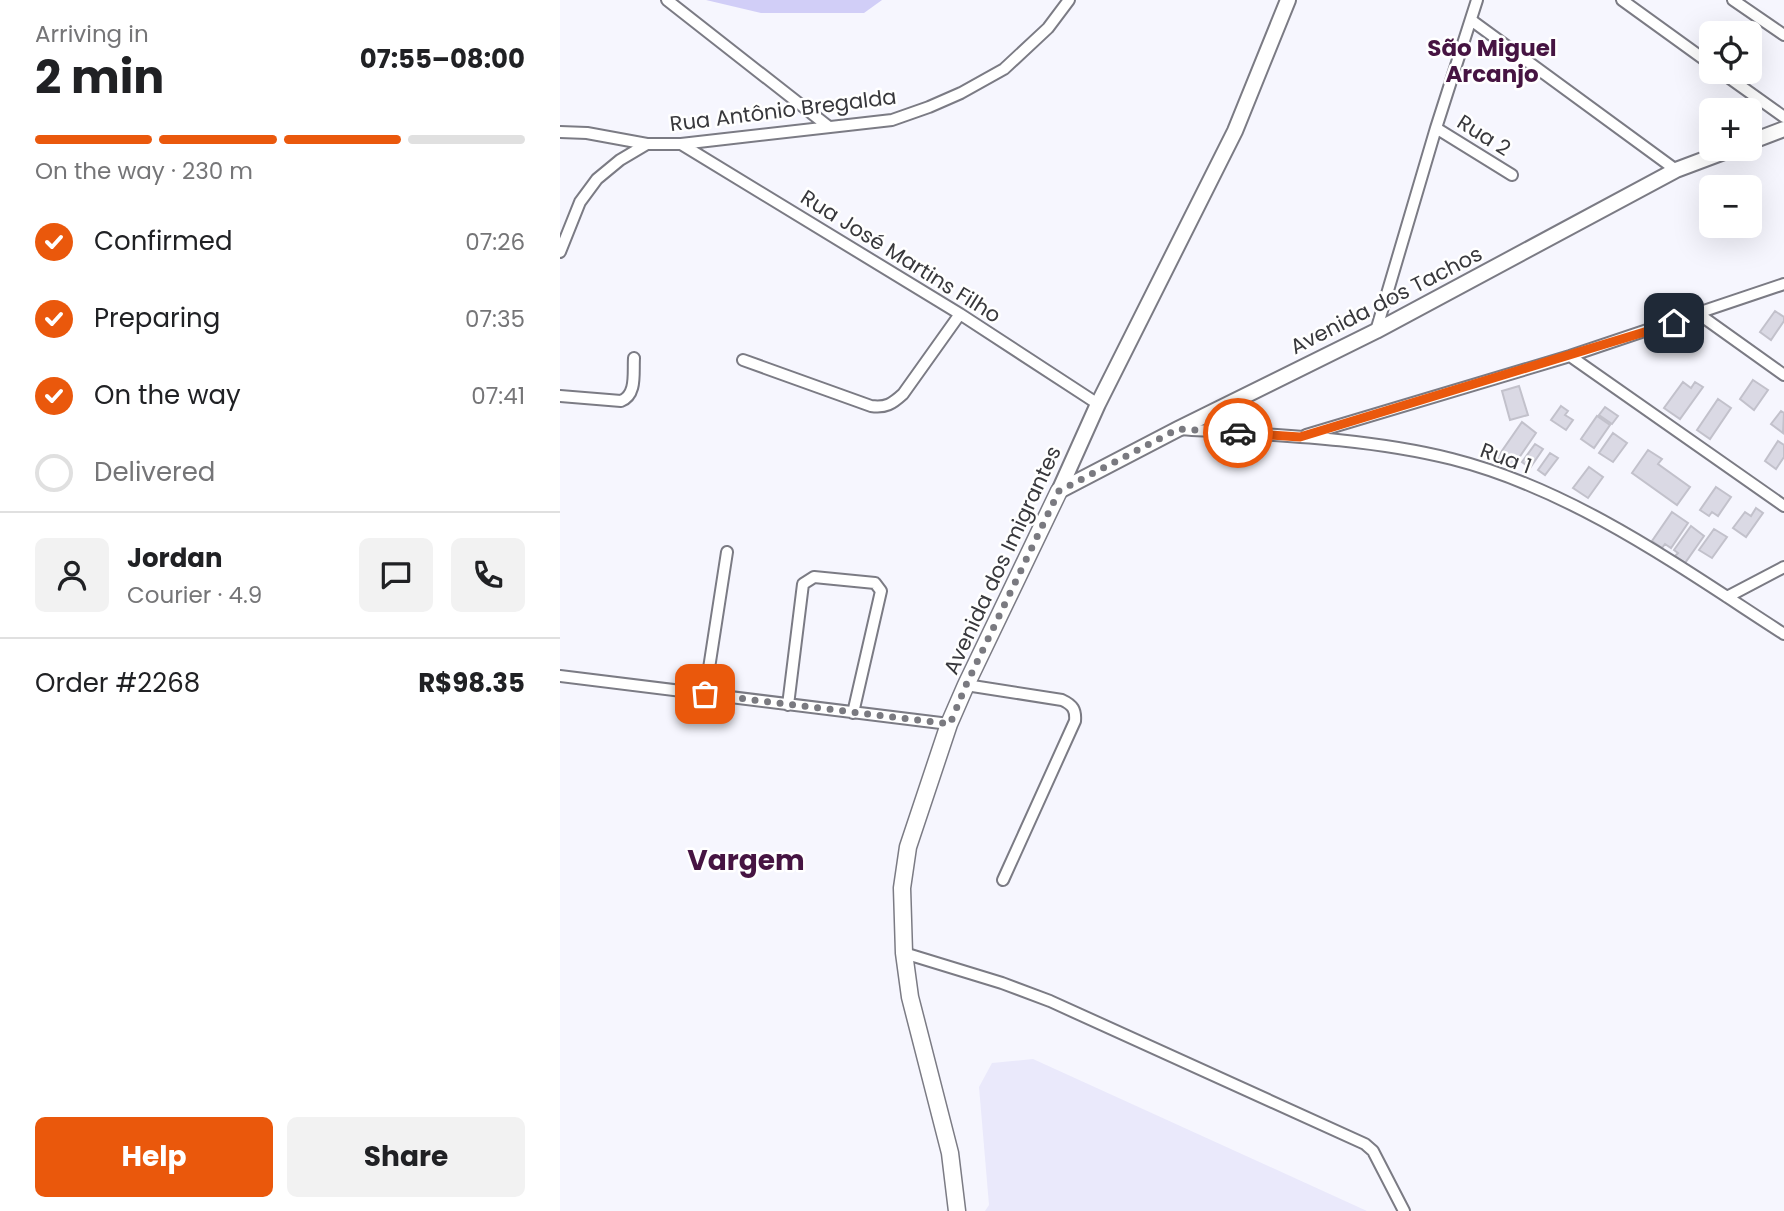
<!DOCTYPE html>
<meta charset="utf-8">
<style>
:root{--surface:#fff;--page:#f2f2f2;--text:#202124;--muted:#757577;--line:#e0e0e0;--accent:#ea580c}
body{margin:0;font-family:Poppins,sans-serif;background:var(--page);color:var(--text);height:100vh;display:flex;flex-direction:column;font-size:26px;white-space:nowrap}
*{box-sizing:border-box;margin:0}
p{font-size:23px;color:var(--muted)}
.icon{flex:none;width:38px;height:38px;fill:none;stroke:currentColor;stroke-width:2;stroke-linecap:round;stroke-linejoin:round}
.map{position:relative;flex:1;overflow:hidden}
.panel{display:flex;flex-direction:column;background:var(--surface);width:560px}
.panel>*{flex:none}
.controls{position:absolute;left:1139px;top:21px;display:grid;gap:14px}
.controls a{display:grid;place-items:center;width:63px;height:63px;border-radius:10px;background:var(--surface);box-shadow:0 7px 28px #0002;font-size:35px}
.pin{position:absolute;display:grid;place-items:center;width:60px;height:60px;color:#fff;margin:-30px;border-radius:14px;box-shadow:0 4px 10px #0006}
.courier{position:absolute;display:grid;place-items:center;width:70px;height:70px;margin:-35px;border:5px solid #ea580c;border-radius:50%;background:#fff;color:#222;box-shadow:0 2px 9px #0007}
.headline em{font-style:normal;font-weight:700}
.headline div{display:flex;flex-direction:column-reverse}
.headline{display:flex;align-items:center;justify-content:space-between;height:119px;padding:0 35px}
h1{font-size:46px;font-weight:700;line-height:52px}
.bar{display:grid;grid-template-columns:repeat(4,1fr);gap:10px 7px;align-content:center;height:84px;padding:0 35px}
.bar i{height:9px;border-radius:5px;background:var(--line)}
.bar .current{background:var(--accent)}
.bar p{grid-column:span 4}
.line{display:flex;align-items:center;gap:18px;padding:0 35px;border-top:2px solid var(--line)}
.line div{flex:1}
.round{display:grid;place-items:center;flex:none;width:74px;height:74px;border-radius:10px;background:var(--page)}
ol{padding:0 35px;list-style:none}
li{display:flex;align-items:center;gap:21px;height:77px}
li p{margin-inline-start:auto}
li .icon{padding:7px;border-radius:50%;background:var(--accent);color:#fff;stroke-width:4}
li:last-child{color:var(--muted)}
li i{width:38px;height:38px;border:4px solid var(--line);border-radius:50%}
.cta{display:flex;gap:14px;margin-top:auto;padding:14px 35px}
.cta a{flex:1;height:80px;border-radius:10px;background:var(--accent);color:#fff;font-size:28px;font-weight:700;line-height:80px;text-align:center}
.cta a+a{background:var(--page);color:var(--text)}
main{display:flex;flex:1;min-height:0}
.map>svg:first-child{display:block}
.built{fill:#eae9fb}
.green{fill:#d1cef7}
.building{fill:#dad9e4;stroke:#c2c1cb;stroke-width:2}
.lines{fill:none;stroke-linecap:round;stroke-linejoin:round}
.minor-casing{stroke:#7b7b84;stroke-width:14}
.tertiary-casing{stroke:#7b7b84;stroke-width:18}
.secondary-casing{stroke:#7b7b84;stroke-width:19}
.minor{stroke:#fff;stroke-width:10}
.tertiary{stroke:#fff;stroke-width:14}
.secondary{stroke:#fff;stroke-width:16}
.done{stroke:#7a7a80;stroke-width:7;stroke-dasharray:0 12.6}
.route{stroke:#ea580c;stroke-width:9}
.labels{text-anchor:middle;dominant-baseline:central;stroke-width:5;stroke-linejoin:round;paint-order:stroke}
.street-label{font-size:21px;fill:#38383c;stroke:#fff}
.neighbourhood-label{font-size:23px;font-weight:bold;fill:#461442;stroke:#fff}
.district-label{font-size:28px;font-weight:bold;fill:#461442;stroke:#fff}
</style>
<main>
<section class="panel">
<div class="headline"><div><h1>2 min</h1><p>Arriving in</p></div><em>07:55–08:00</em></div>
<div class="bar"><i class="current"></i><i class="current"></i><i class="current"></i><i></i><p>On the way · 230 m</p></div>
<ol>
<li><svg class="icon" aria-label="check" viewBox="0 0 24 24"><path d="M5 12l5 5 9-10"/></svg>Confirmed<p>07:26</p></li>
<li><svg class="icon" aria-label="check" viewBox="0 0 24 24"><path d="M5 12l5 5 9-10"/></svg>Preparing<p>07:35</p></li>
<li><svg class="icon" aria-label="check" viewBox="0 0 24 24"><path d="M5 12l5 5 9-10"/></svg>On the way<p>07:41</p></li>
<li><i></i>Delivered</li>
</ol>
<div class="line" style="height:126px"><a class="round"><svg class="icon" aria-label="person" viewBox="0 0 24 24"><circle cx="12" cy="8" r="4"/><path d="M4 21q1-7 8-7t8 7"/></svg></a><div><b>Jordan</b><p>Courier · 4.9</p></div><a class="round"><svg class="icon" aria-label="chat" viewBox="0 0 24 24"><path d="M4 5h16v11H9l-5 4z"/></svg></a><a class="round"><svg class="icon" aria-label="phone" viewBox="0 0 24 24"><path d="M5 4h4l2 5-3 2q2 4 5 5l2-3 5 2v4C11 20 4 13 5 4z"/></svg></a></div>
<div class="line" style="height:91px"><div>Order #2268</div><b>R$98.35</b></div>
<div class="cta"><a>Help</a><a>Share</a></div>
</section>
<div class="map">
<svg width="1224" height="1211" viewBox="0 0 1224 1211">
<rect width="100%" height="100%" fill="#f6f6fe"/>
<path class="built" d="M473 1059 807 1211H425L429 1205 419 1087 432 1063Z"/>
<path class="green" d="M146 0H322L304 13H201Z"/>
<path class="building" d="M1215 311 1224 317V321L1211 340 1200 332Z
M1193 380 1208 390 1194 410 1180 399Z
M1123 382 1131 388 1135 382 1143 387 1120 419 1104 408Z
M959 386 968 415 950 420 942 391Z
M1158 399 1171 408 1150 439 1137 430Z
M1001 406 1008 411 1005 415 1013 420 1006 430 991 420Z
M1045 407 1058 416 1052 424 1039 415Z
M1221 411 1224 413 1223 433 1211 424Z
M1037 416 1050 425 1034 448 1021 439Z
M962 422 976 433 952 468 937 458Z
M1053 433 1067 443 1053 462 1039 453Z
M1218 441 1224 445V457L1216 469 1205 461Z
M975 444 983 449 970 468 962 462Z
M1088 450 1102 459 1098 464 1130 487 1117 505 1072 473Z
M990 453 998 458 985 475 978 470Z
M1029 467 1043 477 1028 498 1013 488Z
M1156 487 1171 497 1158 516 1152 512 1149 516 1140 510Z
M1196 508 1203 513 1186 537 1173 528 1185 512 1191 516Z
M1112 512 1128 523 1111 548 1105 544 1102 548 1092 541Z
M1131 526 1144 536 1125 563 1115 556 1118 553 1114 550Z
M1154 529 1167 537 1152 558 1139 550Z"/>
<g class="lines">
<defs>
<path id="minor" d="M107 0 269 127
M1062 0 1152 65
M1173 0 1224 35
M911 20 1116 170
M1161 72 1224 117
M876 128 952 175
M0 132 27 133 87 144
M121 144 400 314 538 404
M0 252 20 202 37 179 60 160 87 144H121L332 120 369 107 401 93 444 69 488 28 509 0
M1140 315 1224 375
M816 331 876 128 917 0
M1010 356 1224 506
M183 360 311 406C326 408 332 404 343 394L400 314
M0 396 61 401C77 395 73 373 74 358
M618 429C709 435 804 437 892 459 1014 490 1120 567 1224 634
M746 435 1010 356 1224 284
M1167 597 1224 567
M0 676 389 724
M406 685 502 700C513 705 516 710 515 721L443 880
M145 694 167 552
M228 705 243 584 254 577 315 583 321 591 293 713
M344 953 442 983 490 1001 805 1144 813 1151 844 1211"/>
<path id="tertiary" d="M1190 142 1224 129
M499 491 618 429 816 331 1116 170 1172 149
M499 491 538 404 675 131 728 0"/>
<path id="secondary" d="M397 1211 390 1153 350 997 344 953 342 888 348 847 389 724 406 685 499 491"/>
</defs>
<use href="#minor" class="minor-casing"/>
<use href="#tertiary" class="tertiary-casing"/>
<use href="#secondary" class="secondary-casing"/>
<use href="#minor" class="minor"/>
<use href="#tertiary" class="tertiary"/>
<use href="#secondary" class="secondary"/>
</g>
<g class="lines">
<path class="done" d="M145 694 390 724 406 685 499 491 618 429 678 433"/>
<path class="route" d="M678 433 740 437 1114 323"/>
</g>
<g class="labels">
<g class="street-label">
<text transform="translate(223 110) rotate(-7)">Rua Antônio Bregalda</text>
<text transform="translate(924 135) rotate(32)">Rua 2</text>
<text transform="translate(341 256) rotate(32)">Rua José Martins Filho</text>
<text transform="translate(826 300) rotate(-27)">Avenida dos Tachos</text>
<text transform="translate(946 458) rotate(20)">Rua 1</text>
<text transform="translate(442 560) rotate(-65)">Avenida dos Imigrantes</text>
</g>
<g class="neighbourhood-label">
<text x="932" y="48">São Miguel<tspan x="932" dy="26">Arcanjo</tspan></text>
</g>
<g class="district-label">
<text x="186" y="860">Vargem</text>
</g>
</g>
</svg>
<div class="controls">
<a><svg class="icon" aria-label="locate" viewBox="0 0 24 24"><circle cx="12" cy="12" r="6"/><path d="M12 2v4M12 18v4M2 12h4M18 12h4"/></svg></a>
<a>+</a>
<a>−</a>
</div>
<div class="pin" style="left:145px;top:694px;background:#ea580c"><svg class="icon" aria-label="bag" viewBox="0 0 24 24"><path d="M5 8h14l-1 12H6zM9 8a3 3 0 0 1 6 0"/></svg></div>
<div class="pin" style="left:1114px;top:323px;background:#1f2937"><svg class="icon" aria-label="home" viewBox="0 0 24 24"><path d="M3 11l9-7 9 7M6 9v11h12V9"/></svg></div>
<div class="courier" style="left:678px;top:433px"><svg class="icon" aria-label="car" viewBox="0 0 24 24"><path d="M5 17H2v-5l4-1 3-4h7l3 4 3 1v5h-3M9 17h6M6 11h13"/><circle cx="7" cy="17" r="2"/><circle cx="17" cy="17" r="2"/></svg></div>
</div>
</main>
